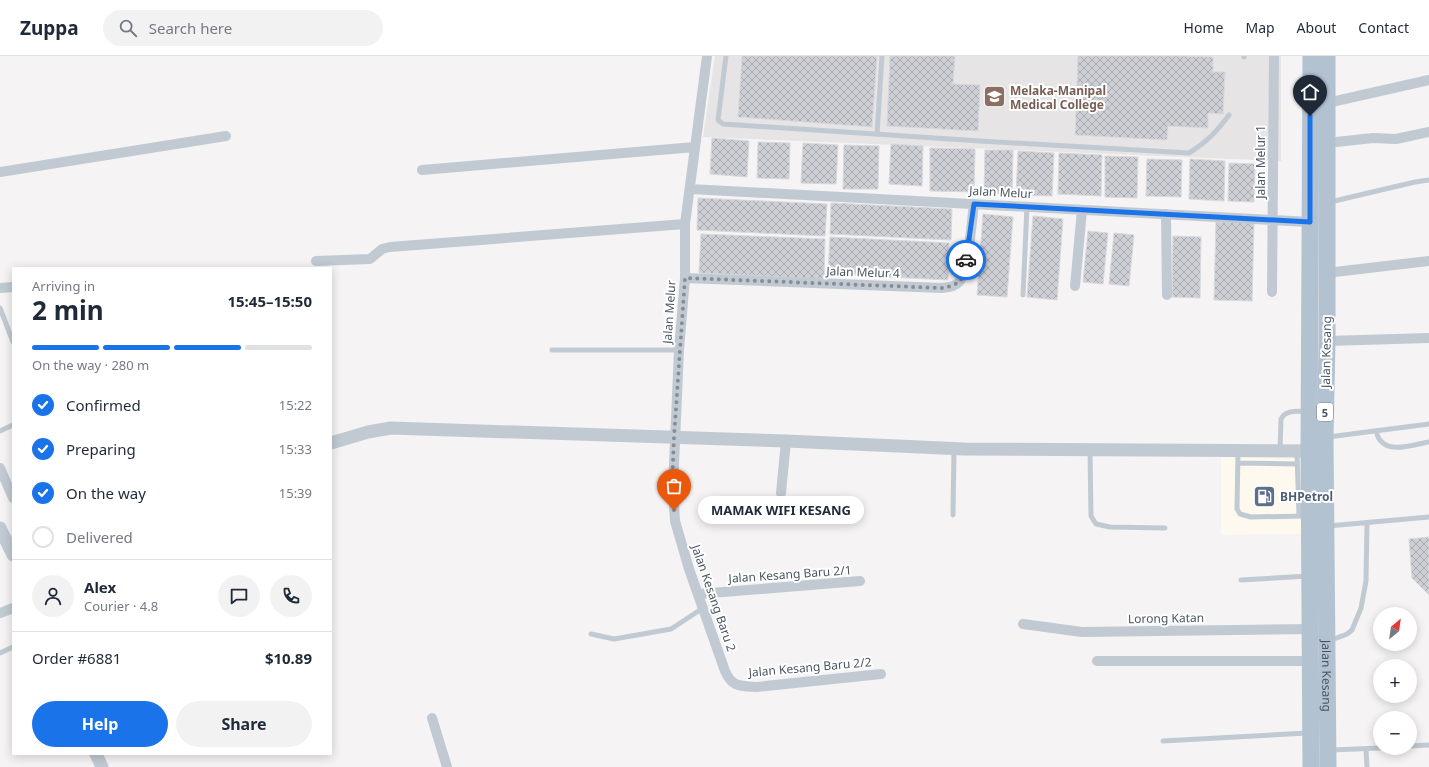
<!DOCTYPE html>
<meta charset="utf-8">
<style>
:root{--surface:#fff;--page:#f2f2f3;--text:#1f2937;--muted:#747a83;--line:#e0e1e3;--accent:#1a73e8}
body{margin:0;font-family:"Noto Sans",sans-serif;background:var(--page);color:var(--text);height:100vh;display:flex;flex-direction:column;font-size:15px;white-space:nowrap}
*{box-sizing:border-box;margin:0}
p{font-size:13px;color:var(--muted)}
.icon{flex:none;width:22px;height:22px;fill:none;stroke:currentColor;stroke-width:2;stroke-linecap:round;stroke-linejoin:round}
.map{position:relative;flex:1;overflow:hidden}
.details{position:absolute;left:12px;top:211px;width:320px;height:488px;display:flex;flex-direction:column;background:var(--surface);border-radius:0px;box-shadow:0 2px 10px #0003}
.details>*{flex:none}
.needle{width:26px;rotate:29deg}
.controls{position:absolute;left:1373px;top:551px;display:grid;gap:8px}
.controls a{display:grid;place-items:center;width:44px;height:44px;border-radius:50%;background:var(--surface);box-shadow:0 2px 10px #0003;font-size:20px}
.pin{position:absolute;display:grid;place-items:center;width:34px;height:34px;color:#fff;margin:-41px -17px;border-radius:50% 50% 50% 0;rotate:-45deg;box-shadow:0 0 4px #0007}
.pin .icon{rotate:45deg}
.courier{position:absolute;display:grid;place-items:center;width:40px;height:40px;margin:-20px;border:3px solid #1a73e8;border-radius:50%;background:#fff;color:#222;box-shadow:0 1px 5px #0007}
.bubble{position:absolute;height:28px;border-radius:14px;background:var(--surface);box-shadow:0 2px 10px #0003;font-size:13px;font-weight:700;line-height:28px;text-align:center}
.headline em{font-style:normal;font-weight:700}
.headline div{display:flex;flex-direction:column-reverse}
.headline{display:flex;align-items:center;justify-content:space-between;height:68px;padding:0 20px}
h1{font-size:26px;font-weight:700;line-height:30px}
.bar{display:grid;grid-template-columns:repeat(4,1fr);gap:6px 4px;align-content:center;height:48px;padding:0 20px}
.bar i{height:5px;border-radius:3px;background:var(--line)}
.bar .active{background:var(--accent)}
.bar p{grid-column:span 4}
.line{display:flex;align-items:center;gap:10px;padding:0 20px;border-top:1px solid var(--line)}
.line div{flex:1}
.round{display:grid;place-items:center;flex:none;width:42px;height:42px;border-radius:21px;background:var(--page)}
ol{padding:0 20px;list-style:none}
li{display:flex;align-items:center;gap:12px;height:44px}
li p{margin-inline-start:auto}
li .icon{padding:4px;border-radius:50%;background:var(--accent);color:#fff;stroke-width:4}
li:last-child{color:var(--muted)}
li i{width:22px;height:22px;border:2px solid var(--line);border-radius:50%}
.cta{display:flex;gap:8px;margin-top:auto;padding:8px 20px}
.cta a{flex:1;height:46px;border-radius:24px;background:var(--accent);color:#fff;font-size:16px;font-weight:700;line-height:46px;text-align:center}
.cta a+a{background:var(--page);color:var(--text)}
header{display:flex;align-items:center;gap:24px;box-sizing:border-box;height:56px;padding:0 20px;background:var(--surface);border-bottom:1px solid var(--line)}
header strong{font-size:19px}
nav{display:flex;gap:22px;margin-inline-start:auto;font-size:14px}
.search{width:280px;height:36px;background:var(--page);display:flex;align-items:center;gap:10px;box-sizing:border-box;padding:0 14px;border-radius:22px;color:var(--muted);font-size:15px}
.map>svg:first-child{display:block}
.commercial{fill:#fdf9ef}
.education{fill:#e6e4e5}
.building{fill:url(#building-cross-hatch);stroke:#d7d9de}
.lines{fill:none;stroke-linecap:round;stroke-linejoin:round}
.service{stroke:#c1cad2;stroke-width:5}
.minor{stroke:#c1cad2;stroke-width:10}
.tertiary{stroke:#c1cad2;stroke-width:13}
.primary{stroke:#b3c2d1;stroke-width:17}
.done{stroke:#868d94;stroke-width:4;stroke-dasharray:0 7.2}
.route{stroke:#1a73e8;stroke-width:5}
.labels{text-anchor:middle;dominant-baseline:central;stroke-width:4;stroke-linejoin:round;paint-order:stroke}
.shield{fill:#fff;stroke:#808990;stroke-width:1}
.shield-label{font-size:11px;font-weight:bold;fill:#4a5661}
.education-label{font-size:12px;font-weight:bold;fill:#785e54;stroke:#fff;text-anchor:start}
.street-label{font-size:12px;fill:#4a5661;stroke:#fff}
.service-label{font-size:12px;font-weight:bold;fill:#4e5e75;stroke:#fff;text-anchor:start}
</style>
<header>
<strong>Zuppa</strong>
<div class="search"><svg class="icon" aria-label="search" viewBox="0 0 24 24"><circle cx="10" cy="10" r="6"/><path d="M15 15l6 6"/></svg>Search here</div>
<nav><a>Home</a><a>Map</a><a>About</a><a>Contact</a></nav>
</header>
<div class="map">
<svg width="1429" height="711" viewBox="0 0 1429 711">
<defs>
<pattern id="building-cross-hatch" width="8" height="8" patternUnits="userSpaceOnUse"><rect width="8" height="8" fill="#cdcfd5"/><path d="M0 0l8 8M0 8l8-8" fill="none" stroke="#a8abb0"/></pattern>
</defs>
<rect width="100%" height="100%" fill="#f5f3f3"/>
<path class="commercial" d="M1221 401 1301 403 1303 478 1221 479Z"/>
<path class="education" d="M715 0H1281V105L703 81Z"/>
<path class="building" d="M742 0H877L872 71 738 61Z
M890 0H955L953 28 980 29 978 75 887 70Z
M1078 0H1183L1213 1V16H1225L1223 58 1208 57V72L1168 70 1167 84 1075 79Z
M712 82 749 85 747 121 710 118Z
M758 86 790 87 789 123 757 122Z
M803 87 838 89 836 128 801 127Z
M891 88 923 90 922 130 889 128Z
M844 89 879 90 878 133H843Z
M930 92 975 93 974 136 930 135Z
M985 94H1013L1012 138H984Z
M1018 95 1054 97 1052 140 1016 139Z
M1059 97 1102 99 1101 140 1058 138Z
M1105 100 1138 101 1137 142 1105 141Z
M1147 103 1182 104 1181 141 1146 140Z
M1190 103 1225 105 1224 145 1189 143Z
M1229 107 1255 108 1254 146 1228 145Z
M698 142 827 148 825 180 697 174Z
M831 147 952 153 951 184 830 178Z
M983 158 1013 161 1007 241 977 239Z
M1033 160 1063 163 1057 244 1027 241Z
M1216 166 1254 167 1252 245 1214 244Z
M1088 175 1108 177 1103 228 1083 226Z
M1114 177 1134 179 1129 230 1109 228Z
M701 178 825 183 824 223 699 217Z
M1173 180 1201 181 1200 242 1172 241Z
M830 181 949 187 948 224 828 218Z
M1429 481V539L1412 522 1409 483Z"/>
<g class="lines">
<path class="service" d="M726 0 718 64 723 68 980 85 1189 97C1206 87 1217 75 1229 59
M1244 0V1
M877 78 882 0
M1330 146 1415 126 1429 124
M1023 239 1027 151
M0 252 13 286
M552 294H679
M0 375 13 369
M1376 375C1377 378 1378 382 1380 384 1390 398 1415 388 1429 386
M1328 381 1429 368
M1090 394 1091 460 1096 468 1110 471 1165 472
M1280 394 1281 363C1286 353 1297 356 1307 355
M1238 395 1237 453 1240 458 1251 461 1306 460
M1297 396 1299 460
M1238 407 1297 408
M953 459 954 393
M1328 470 1429 461
M1241 524 1308 520
M591 578 614 583 671 573 703 552
M1329 585 1347 578 1352 574 1361 552 1366 525 1367 467
M0 597 13 591
M1163 685 1308 677
M1410 690 1429 689
M1366 693 1367 711
M1331 694 1380 692"/>
<path class="minor" d="M707 0 685 168V222L679 294 673 431 675 465 689 513 725 615C732 631 740 630 756 631L881 618
M1327 47 1429 24
M1327 87 1373 82 1396 83 1429 76
M422 114 695 91
M0 116 226 80
M690 133 1310 166
M1166 158 1167 239
M316 205 370 203 382 193 390 191 685 168
M1326 217 1429 205
M685 222 942 232C948 231 955 231 959 226 968 219 972 162 974 148
M1075 230 1082 154
M0 232 13 231
M1272 236 1274 0
M1327 285 1429 282
M0 412 13 442
M781 437 786 385
M698 538 860 525
M0 557 13 552
M1023 568 1082 576 1311 573
M1097 605H1311
M432 662 447 711"/>
<path class="tertiary" d="M331 387 368 376 391 372 786 385 964 393 1319 395
M0 472 13 499
M96 698 102 711"/>
<g class="primary">
<path d="M1311 0 1309 395 1311 711"/>
<path id="s1" d="M1327 0V285L1325 381 1328 711"/>
</g>
</g>
<g class="lines">
<path class="done" d="M674 454 672 431 674 381 685 222 942 232C962 228 963 224 966 204"/>
<path class="route" d="M966 204 974 148 1310 166V60"/>
</g>
<defs>
<symbol id="university-square" viewBox="-11 -11 22 22"><rect x="-9" y="-9" width="18" height="18" rx="4" fill="#8d6e63" stroke="#fff"/><path d="M0-5L7-2L0 1L-7-2ZM-4 1L0 2.5L4 1V4Q0 6-4 4Z" fill="#fff"/></symbol>
<symbol id="fuel-square" viewBox="-11 -11 22 22"><rect x="-9" y="-9" width="18" height="18" rx="4" fill="#5c6f8a" stroke="#fff"/><path d="M-5.5-6h7V0h2V4h1.3V-2.5L3-4.5l.8-.8L6-3V5H2.5V1h-1V6h-7ZM-4.2-4.7v3.2H.2V-4.7Z" fill="#fff"/></symbol>
</defs>
<g fill-rule="evenodd">
<use href="#university-square" x="982" y="28" width="25" height="25"/>
<use href="#fuel-square" x="1252" y="428" width="25" height="25"/>
</g>
<g class="labels">
<rect class="shield" x="1317" y="347" width="16" height="18" rx="3"/>
<g class="shield-label">
<text x="1325" y="356">5</text>
</g>
<g class="education-label">
<text x="1010" y="34">Melaka-Manipal<tspan x="1010" dy="14">Medical College</tspan></text>
</g>
<g class="street-label">
<text transform="translate(1260 106) rotate(-90)">Jalan Melur 1</text>
<text transform="translate(1001 136) rotate(3)">Jalan Melur</text>
<text transform="translate(863 216) rotate(2)">Jalan Melur 4</text>
<text transform="translate(669 256) rotate(-86)">Jalan Melur</text>
<text transform="translate(1326 296) rotate(-89)">Jalan Kesang</text>
<text transform="translate(790 518) rotate(-4)">Jalan Kesang Baru 2/1</text>
<text transform="translate(714 542) rotate(71)">Jalan Kesang Baru 2</text>
<text transform="translate(1166 562) rotate(-1)">Lorong Katan</text>
<text transform="translate(810 611) rotate(-5)">Jalan Kesang Baru 2/2</text>
<text stroke="none"><textPath href="#s1" startOffset="620">Jalan Kesang</textPath></text>
</g>
<g class="service-label">
<text x="1280" y="440">BHPetrol</text>
</g>
</g>
</svg>
<div class="controls">
<a><svg class="needle" viewBox="-14 -14 28 28"><path d="M0-13l5 13h-10z" fill="#e53935"/><path d="M0 13l5-13h-10z" fill="#747a83"/></svg></a>
<a>+</a>
<a>−</a>
</div>
<div class="pin" style="left:674px;top:454px;background:#ea580c"><svg class="icon" aria-label="bag" viewBox="0 0 24 24"><path d="M5 8h14l-1 12H6zM9 8a3 3 0 0 1 6 0"/></svg></div>
<div class="pin" style="left:1310px;top:60px;background:#1f2937"><svg class="icon" aria-label="home" viewBox="0 0 24 24"><path d="M3 11l9-7 9 7M6 9v11h12V9"/></svg></div>
<div class="courier" style="left:966px;top:204px"><svg class="icon" aria-label="car" viewBox="0 0 24 24"><path d="M5 17H2v-5l4-1 3-4h7l3 4 3 1v5h-3M9 17h6M6 11h13"/><circle cx="7" cy="17" r="2"/><circle cx="17" cy="17" r="2"/></svg></div>
<div class="bubble" style="left:698px;top:440px;width:166px">MAMAK WIFI KESANG</div>
<section class="details">
<div class="headline"><div><h1>2 min</h1><p>Arriving in</p></div><em>15:45–15:50</em></div>
<div class="bar"><i class="active"></i><i class="active"></i><i class="active"></i><i></i><p>On the way · 280 m</p></div>
<ol>
<li><svg class="icon" aria-label="check" viewBox="0 0 24 24"><path d="M5 12l5 5 9-10"/></svg>Confirmed<p>15:22</p></li>
<li><svg class="icon" aria-label="check" viewBox="0 0 24 24"><path d="M5 12l5 5 9-10"/></svg>Preparing<p>15:33</p></li>
<li><svg class="icon" aria-label="check" viewBox="0 0 24 24"><path d="M5 12l5 5 9-10"/></svg>On the way<p>15:39</p></li>
<li><i></i>Delivered</li>
</ol>
<div class="line" style="height:72px"><a class="round"><svg class="icon" aria-label="person" viewBox="0 0 24 24"><circle cx="12" cy="8" r="4"/><path d="M4 21q1-7 8-7t8 7"/></svg></a><div><b>Alex</b><p>Courier · 4.8</p></div><a class="round"><svg class="icon" aria-label="chat" viewBox="0 0 24 24"><path d="M4 5h16v11H9l-5 4z"/></svg></a><a class="round"><svg class="icon" aria-label="phone" viewBox="0 0 24 24"><path d="M5 4h4l2 5-3 2q2 4 5 5l2-3 5 2v4C11 20 4 13 5 4z"/></svg></a></div>
<div class="line" style="height:52px"><div>Order #6881</div><b>$10.89</b></div>
<div class="cta"><a>Help</a><a>Share</a></div>
</section>
</div>
